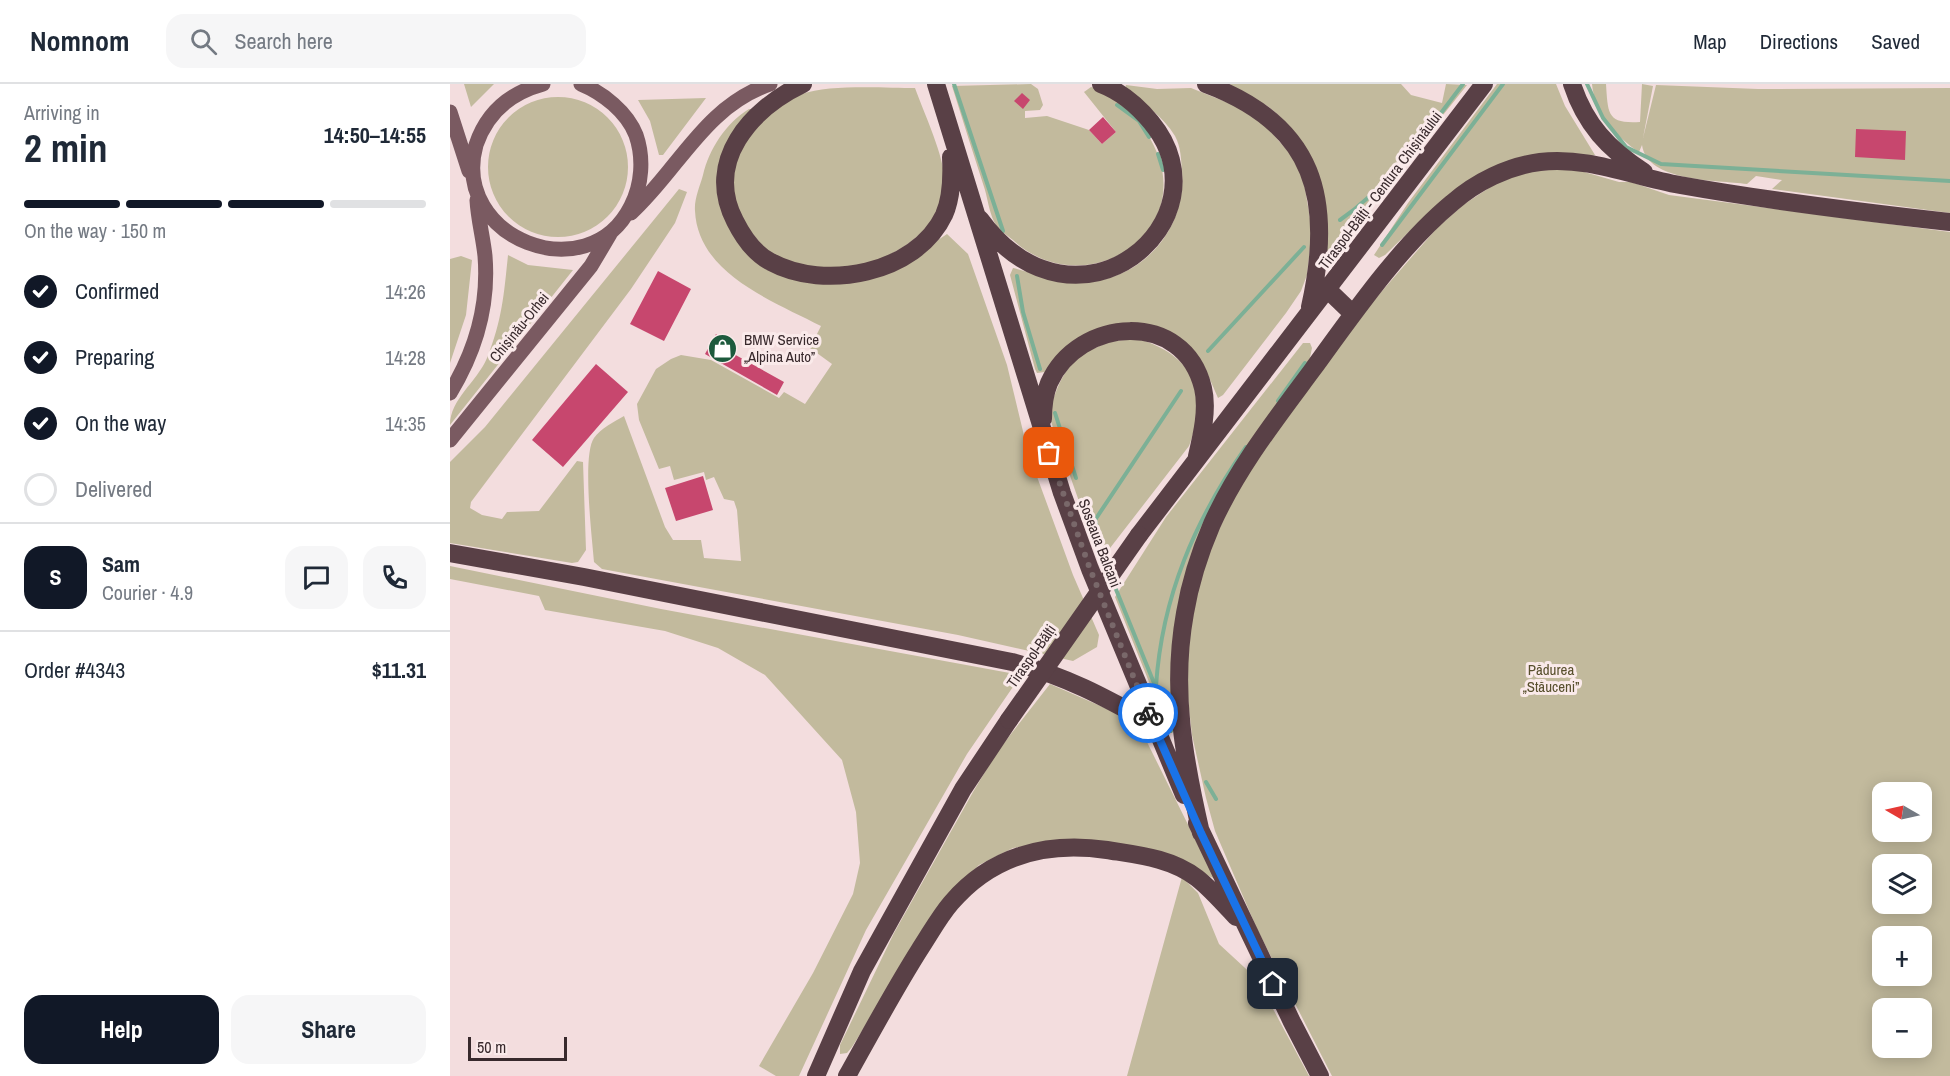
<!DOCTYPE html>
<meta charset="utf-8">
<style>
:root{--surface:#fff;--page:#f6f6f7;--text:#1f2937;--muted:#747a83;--line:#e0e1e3;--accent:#111827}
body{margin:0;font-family:"Archivo Narrow",sans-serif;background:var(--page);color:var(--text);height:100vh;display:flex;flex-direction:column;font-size:22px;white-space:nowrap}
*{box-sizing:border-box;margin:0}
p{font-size:20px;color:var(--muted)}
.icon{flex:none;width:33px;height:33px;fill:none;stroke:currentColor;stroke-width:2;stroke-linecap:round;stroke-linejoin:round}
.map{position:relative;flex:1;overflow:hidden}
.sheet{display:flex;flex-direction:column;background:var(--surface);width:450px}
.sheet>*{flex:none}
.needle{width:39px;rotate:279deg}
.fabs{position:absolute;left:1422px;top:698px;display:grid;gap:12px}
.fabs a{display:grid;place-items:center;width:60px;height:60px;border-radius:12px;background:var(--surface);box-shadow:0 3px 15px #0003;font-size:30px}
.scale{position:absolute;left:18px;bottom:15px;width:99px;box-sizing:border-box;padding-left:6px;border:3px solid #38292c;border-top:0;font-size:16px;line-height:21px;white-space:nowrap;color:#38292c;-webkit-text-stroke:4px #faeaea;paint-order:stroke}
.pin{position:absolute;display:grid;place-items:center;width:51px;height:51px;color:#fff;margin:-26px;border-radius:12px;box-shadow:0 3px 9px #0006}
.courier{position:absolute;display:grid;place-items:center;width:60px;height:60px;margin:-30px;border:4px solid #1a73e8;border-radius:50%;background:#fff;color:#222;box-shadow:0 2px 8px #0007}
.head em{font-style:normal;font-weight:700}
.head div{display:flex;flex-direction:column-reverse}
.head{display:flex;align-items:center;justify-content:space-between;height:102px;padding:0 24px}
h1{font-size:39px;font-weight:700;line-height:45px}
.bar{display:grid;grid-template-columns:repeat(4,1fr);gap:9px 6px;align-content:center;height:72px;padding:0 24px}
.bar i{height:8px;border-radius:4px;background:var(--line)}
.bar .selected{background:var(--accent)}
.bar p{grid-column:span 4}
.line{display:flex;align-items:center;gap:15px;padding:0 24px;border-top:2px solid var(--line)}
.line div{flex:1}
.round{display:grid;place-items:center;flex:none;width:63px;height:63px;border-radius:18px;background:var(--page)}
ol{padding:0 24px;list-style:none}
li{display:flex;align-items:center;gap:18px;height:66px}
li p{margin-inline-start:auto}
li .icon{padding:6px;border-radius:50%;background:var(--accent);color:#fff;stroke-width:4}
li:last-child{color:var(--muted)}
li i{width:33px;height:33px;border:3px solid var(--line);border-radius:50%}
.cta{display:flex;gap:12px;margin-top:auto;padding:12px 24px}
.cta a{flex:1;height:69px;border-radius:18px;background:var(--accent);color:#fff;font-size:24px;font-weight:700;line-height:69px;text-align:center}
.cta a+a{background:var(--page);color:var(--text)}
header{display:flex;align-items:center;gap:36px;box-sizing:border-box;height:84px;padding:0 30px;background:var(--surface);border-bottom:2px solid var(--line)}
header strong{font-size:28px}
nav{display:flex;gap:33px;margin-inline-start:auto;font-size:21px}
.search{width:420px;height:54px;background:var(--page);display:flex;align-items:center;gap:15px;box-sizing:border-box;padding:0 21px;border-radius:18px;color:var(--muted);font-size:22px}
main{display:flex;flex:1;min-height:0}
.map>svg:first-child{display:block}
.green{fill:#c2ba9d;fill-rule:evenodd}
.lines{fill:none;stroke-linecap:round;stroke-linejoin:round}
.stream{stroke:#7cb096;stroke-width:4}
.building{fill:#c7476e}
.primary{stroke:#7a5a61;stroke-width:15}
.highway{stroke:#594046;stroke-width:18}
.highway-bridge{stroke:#594046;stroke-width:18}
.done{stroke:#79686a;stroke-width:6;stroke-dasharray:0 10.8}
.route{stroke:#1a73e8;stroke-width:8}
.labels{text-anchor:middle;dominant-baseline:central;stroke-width:6;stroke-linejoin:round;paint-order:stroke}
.street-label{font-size:15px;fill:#38292c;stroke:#faeaea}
.poi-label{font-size:15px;fill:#38292c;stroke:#faeaea;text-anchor:start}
.park-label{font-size:15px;fill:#574f2c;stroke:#faeaea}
</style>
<header>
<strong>Nomnom</strong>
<div class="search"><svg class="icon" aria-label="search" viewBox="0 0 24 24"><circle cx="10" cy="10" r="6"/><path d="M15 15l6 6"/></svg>Search here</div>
<nav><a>Map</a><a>Directions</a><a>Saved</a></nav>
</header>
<main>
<section class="sheet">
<div class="head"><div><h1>2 min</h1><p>Arriving in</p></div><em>14:50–14:55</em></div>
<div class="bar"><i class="selected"></i><i class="selected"></i><i class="selected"></i><i></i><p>On the way · 150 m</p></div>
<ol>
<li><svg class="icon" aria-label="check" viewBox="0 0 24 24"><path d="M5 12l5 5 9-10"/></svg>Confirmed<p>14:26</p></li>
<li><svg class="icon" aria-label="check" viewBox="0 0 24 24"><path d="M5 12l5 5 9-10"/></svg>Preparing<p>14:28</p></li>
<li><svg class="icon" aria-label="check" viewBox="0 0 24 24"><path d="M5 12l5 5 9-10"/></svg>On the way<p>14:35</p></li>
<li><i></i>Delivered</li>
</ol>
<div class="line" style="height:108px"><b class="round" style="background:var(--accent);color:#fff">S</b><div><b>Sam</b><p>Courier · 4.9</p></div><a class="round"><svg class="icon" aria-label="chat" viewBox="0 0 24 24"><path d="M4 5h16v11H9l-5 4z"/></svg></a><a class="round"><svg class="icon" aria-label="phone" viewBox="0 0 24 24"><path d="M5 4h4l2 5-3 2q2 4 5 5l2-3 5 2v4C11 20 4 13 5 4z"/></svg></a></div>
<div class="line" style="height:78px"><div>Order #4343</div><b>$11.31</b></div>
<div class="cta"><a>Help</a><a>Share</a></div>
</section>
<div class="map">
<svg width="1500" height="992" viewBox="0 0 1500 992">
<rect width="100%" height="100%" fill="#f3ddde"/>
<path class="green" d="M14 0H44L21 23Z
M581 0 588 5 593 21 590 26 575 27V34L597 32 639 46 652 60 666 48 634 8 641 3C666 11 681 26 696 48 759 142 638 225 563 156 558 152 550 147 546 141 540 132 538 117 535 106 524 72 513 37 502 2Z
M780 0H951L961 11 992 19 996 0 1017 1 918 125 878 187 875 185C882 139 858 52 820 24 809 15 788 11 780 0Z
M1047 0H1106L1115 22 1145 71 1133 76 1078 75 974 133 935 171 929 174 924 171 958 119Z
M1142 0H1156C1158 30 1157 40 1190 38L1192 0 1203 2 1193 54 1206 1 1308 5 1500 4V129L1322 105 1332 96 1306 92 1297 100C1267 96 1197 98 1192 61L1189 68C1167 54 1144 27 1142 0Z
M676 1 707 5 741 4 786 22 815 41 842 72 853 93 862 146 857 191 851 207 836 229 773 311 768 314 755 284 745 270 696 242 601 283 595 288 587 289 585 285 560 191 563 184C589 190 612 201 639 198 696 192 736 144 732 87 731 75 731 63 725 52 713 32 693 19 675 5Z
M465 4C474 29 491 65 494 90 495 96 493 103 492 108 491 115 491 124 488 131 486 137 478 142 473 147 437 183 373 198 326 173 316 167 308 156 301 148 259 95 297 32 352 10 378 0 436 4 465 4Z
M38 83a70 70 0 1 1 140 0a70 70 0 1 1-140 0Z
M256 14 213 71H209L200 37 188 16Z
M299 25H303L295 37 273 130 354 198 476 164 497 150 518 170 557 281 578 368 623 491 649 551 647 563 623 577 508 551 152 485 144 478C142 453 132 371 144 354 151 344 164 338 174 332L215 443 223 456H251L254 474 291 477 287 426 284 417 274 415 264 393 256 396 254 388 224 396 220 382 209 385 189 336 187 320 206 285 221 275 231 271 261 276 329 314 334 308 355 320 382 280 360 264 371 242C323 217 248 190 245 127 244 115 250 102 253 91 259 65 276 39 299 25Z
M1124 85 1169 98H1181L1219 111 1500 148V992H882L807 845 765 747 756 714 742 651 736 598 739 537 757 470 797 387 919 222 987 144 1013 121 1045 100 1071 87ZM1432 708H1472V747H1432ZM1432 780H1472V819H1432ZM1432 852H1472V891H1432ZM1432 924H1472V963H1432Z
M229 105 237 108 225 139 181 205 21 418 20 424 32 431 52 435 57 428 89 427 127 377 133 378 136 466 128 478 122 479 0 459V378L35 343Z
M58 171 78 181 123 186 0 341C0 315 27 298 37 274 52 237 54 210 58 171Z
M11 172 22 176 16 231 0 279V175Z
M688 255C744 271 759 309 739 362L650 477 599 332C605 302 621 266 656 259 666 256 678 256 688 255Z
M853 259H860L862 264 858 283 754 440 725 646 719 648 665 513 716 433Z
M0 482 211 525 571 591 517 670 416 846 349 992H326L309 982 363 889 403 810 410 779 406 728 392 676 315 591 268 564 215 547 95 526 89 512 0 495Z
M600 600 678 634 696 656 765 795 718 772 618 755 563 764 529 781 494 816 402 963 397 969 390 970V961L444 849 523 708 547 668Z
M732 793 748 809 769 860 807 895 859 992H677Z"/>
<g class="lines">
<path class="stream" d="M504 0 553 147
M1137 0 1153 34 1176 63 1211 80 1500 97
M667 21 689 37 699 53
M708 70 713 86
M890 136C941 101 976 48 1013 0
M932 161 1053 0
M567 192 573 228 590 285
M758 267 854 163
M828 317 855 279
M605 329 626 394
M659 485 645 436 731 307
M663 498 706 604 721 647
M706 602C712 512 745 436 796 363
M756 698 766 715"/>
</g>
<path class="building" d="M572 9 580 16 573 25 564 17Z
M653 33 666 48 652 60 639 46Z
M1406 45 1456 47 1455 76 1405 73Z
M208 187 241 205 214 257 180 240Z
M266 250 286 261 282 269 334 298 327 311 255 270Z
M146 280 178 308 113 383 82 356Z
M253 392 263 426 226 437 215 404Z"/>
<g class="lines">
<path class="primary" d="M93 0C60 9 37 28 26 61 0 154 138 208 181 122 192 101 194 74 186 51 177 28 153 9 131 0
M0 28 19 87
M181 129C229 85 254 23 320 0
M0 309C25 268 39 221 35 172 33 153 28 135 27 116
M0 356 141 182 160 150"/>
<path class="highway" d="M353 0C301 25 254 77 285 137 293 153 305 170 321 178 374 207 466 190 494 131 502 113 502 92 501 73
M486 0 612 409 640 485 734 711
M756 0C866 41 884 116 860 223
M1122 0C1135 40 1158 65 1194 88
M530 135C627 267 782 136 701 38 687 21 672 8 651 0
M877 205 903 230
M593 335C593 323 594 311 599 299 628 233 734 225 753 304 758 325 752 351 747 372
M689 451 1034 0
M0 469 134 493 562 578C616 592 654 613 703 640
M747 739 842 938 870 992
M751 749C734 675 721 606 735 529 740 499 750 468 762 440 788 383 826 335 863 285 903 230 950 162 1002 119 1026 98 1058 82 1090 78 1138 72 1184 93 1230 101 1319 117 1410 128 1500 138
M366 992 412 887 513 705 559 636
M397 992C421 949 444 906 470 865 480 850 489 833 501 819 541 772 596 757 657 766 688 771 721 774 747 794 761 805 774 820 786 833"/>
<path class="highway-bridge" d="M559 636 689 451"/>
</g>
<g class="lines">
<path class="done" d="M599 369 640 485 698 629"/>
<path class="route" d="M698 629 751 749 823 900"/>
</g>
<defs>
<symbol id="shop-disc" viewBox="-11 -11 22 22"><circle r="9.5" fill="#1d5a3d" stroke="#faeaea"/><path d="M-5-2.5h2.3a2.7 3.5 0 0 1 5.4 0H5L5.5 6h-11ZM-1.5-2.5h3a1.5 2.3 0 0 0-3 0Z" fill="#fff"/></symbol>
</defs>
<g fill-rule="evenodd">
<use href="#shop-disc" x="256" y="248" width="33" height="33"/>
</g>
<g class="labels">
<g class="street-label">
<text transform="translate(930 106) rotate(-53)">Tiraspol-Bălți - Centura Chișinăului</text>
<text transform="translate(69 243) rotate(-51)">Chișinău-Orhei</text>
<text transform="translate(650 459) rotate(69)">Șoseaua Balcani</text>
<text transform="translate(581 572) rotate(-55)">Tiraspol-Bălți</text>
</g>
<g class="poi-label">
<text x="294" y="255">BMW Service<tspan x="294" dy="17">„Alpina Auto”</tspan></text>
</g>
<g class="park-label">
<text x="1101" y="585">Pădurea<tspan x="1101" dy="17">„Stăuceni”</tspan></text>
</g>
</g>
</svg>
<div class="fabs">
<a><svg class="needle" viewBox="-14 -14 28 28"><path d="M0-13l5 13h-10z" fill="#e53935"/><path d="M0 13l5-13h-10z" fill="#747a83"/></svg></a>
<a><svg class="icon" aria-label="layers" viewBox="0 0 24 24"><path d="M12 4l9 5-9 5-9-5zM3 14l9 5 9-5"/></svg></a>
<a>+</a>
<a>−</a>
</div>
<div class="scale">50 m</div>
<div class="pin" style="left:599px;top:369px;background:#ea580c"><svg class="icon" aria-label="bag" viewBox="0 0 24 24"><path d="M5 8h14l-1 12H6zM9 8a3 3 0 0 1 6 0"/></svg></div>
<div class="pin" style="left:823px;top:900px;background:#1f2937"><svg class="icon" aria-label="home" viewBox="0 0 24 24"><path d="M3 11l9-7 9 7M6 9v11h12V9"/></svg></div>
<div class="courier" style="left:698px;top:629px"><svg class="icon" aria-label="bike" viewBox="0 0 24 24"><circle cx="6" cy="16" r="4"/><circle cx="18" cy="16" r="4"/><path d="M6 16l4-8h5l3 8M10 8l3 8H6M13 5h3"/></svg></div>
</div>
</main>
